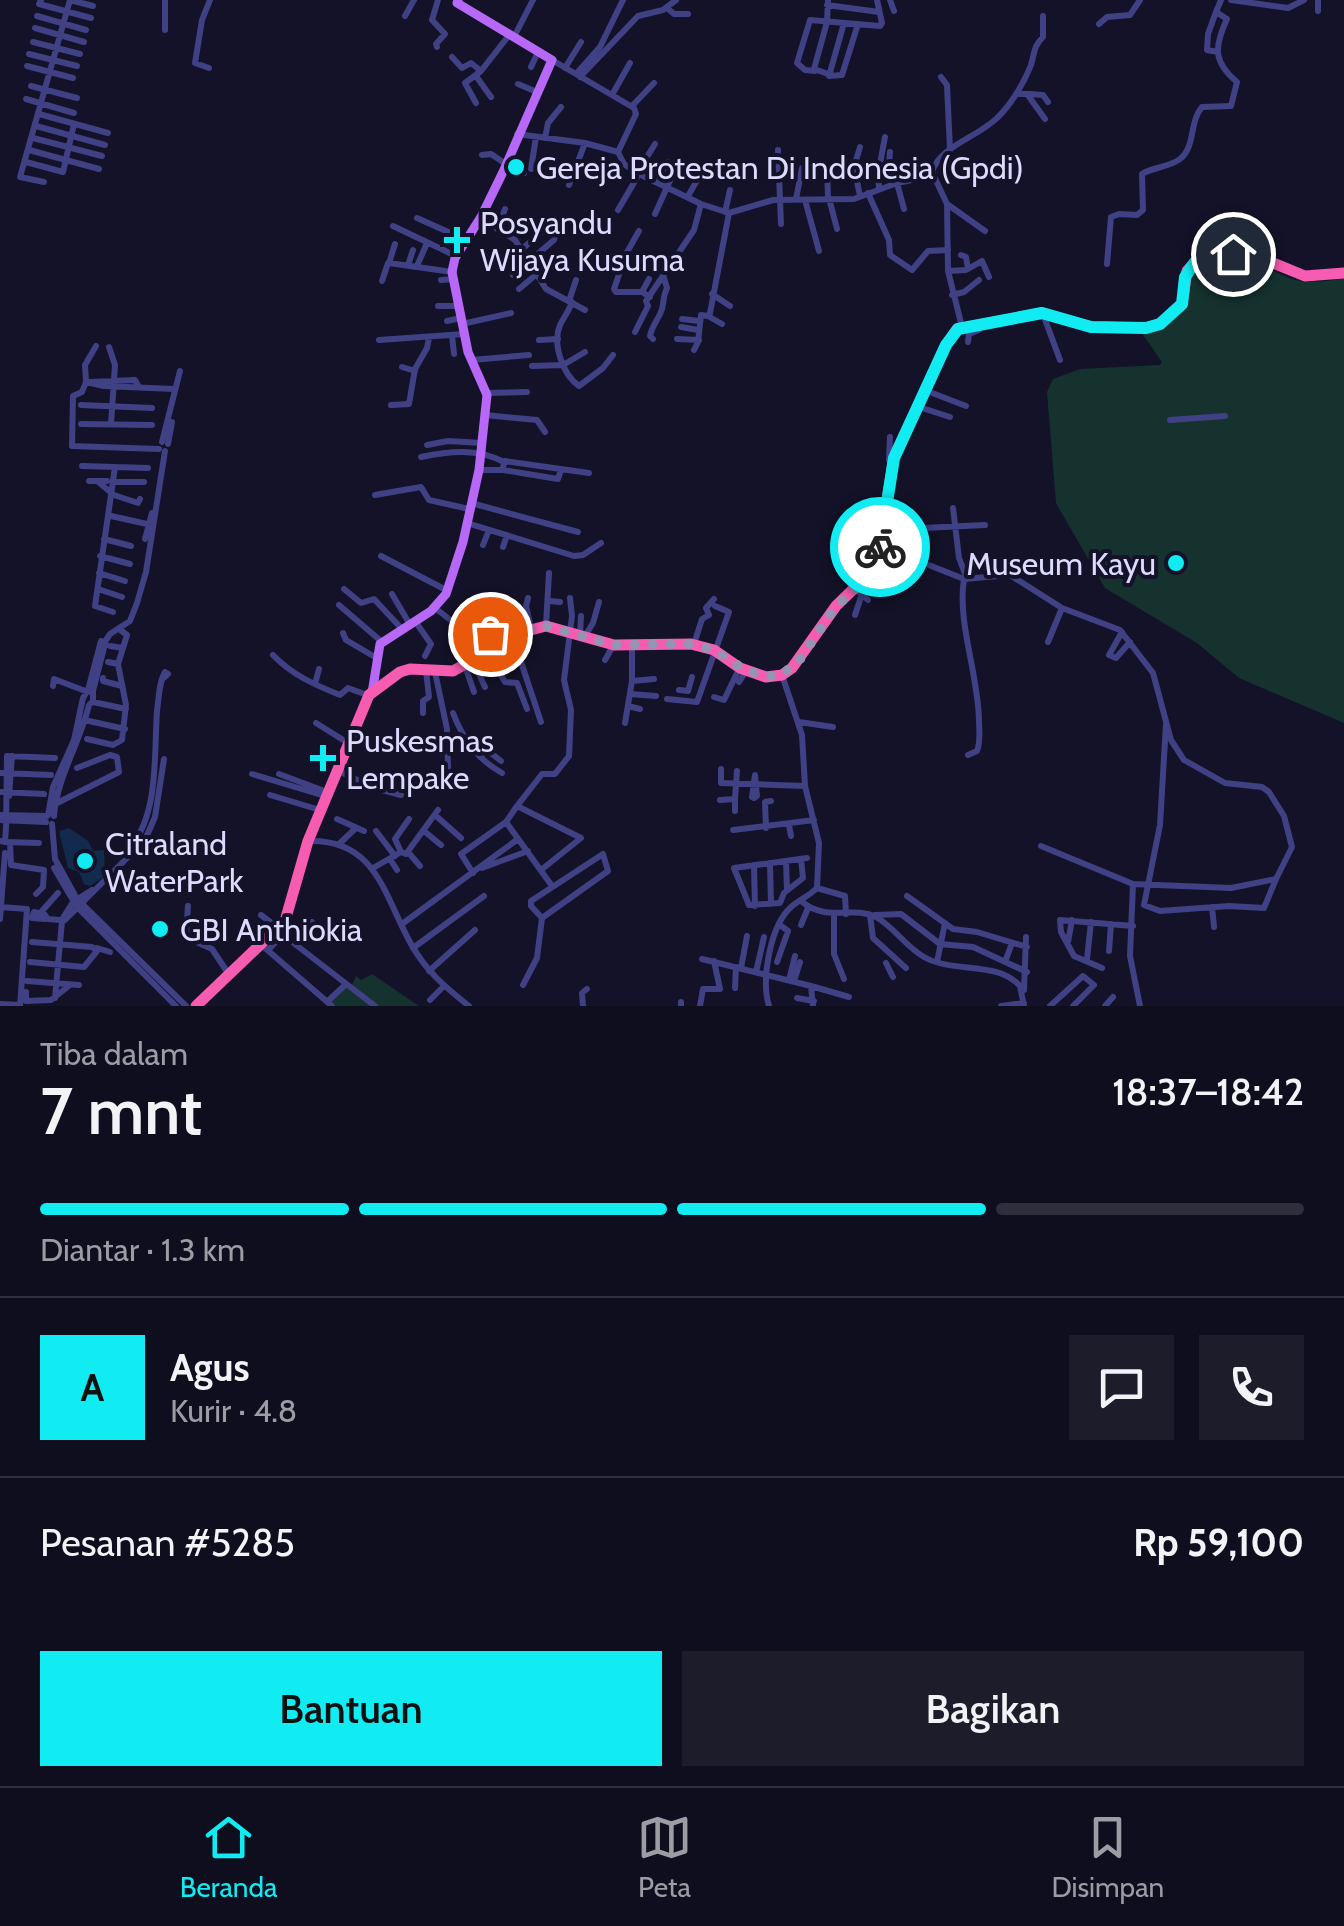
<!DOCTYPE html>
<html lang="id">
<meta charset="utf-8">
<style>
:root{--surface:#0f0e1e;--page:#1d1c2b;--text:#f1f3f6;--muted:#9b9ca4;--line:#2f2e3c;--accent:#11ebf2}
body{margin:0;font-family:Cabin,sans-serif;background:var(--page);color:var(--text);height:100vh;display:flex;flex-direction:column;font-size:38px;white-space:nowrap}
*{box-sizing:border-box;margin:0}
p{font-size:32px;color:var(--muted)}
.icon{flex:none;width:55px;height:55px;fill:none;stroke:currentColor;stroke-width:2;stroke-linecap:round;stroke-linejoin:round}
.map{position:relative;height:1006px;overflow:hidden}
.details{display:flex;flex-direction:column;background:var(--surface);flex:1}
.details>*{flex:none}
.pin{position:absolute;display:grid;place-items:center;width:85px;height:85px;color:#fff;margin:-42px;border:5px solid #fff;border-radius:50%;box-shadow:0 2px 10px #0007}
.courier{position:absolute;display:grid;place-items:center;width:100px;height:100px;margin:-50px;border:8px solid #11ebf2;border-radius:50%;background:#fff;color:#222;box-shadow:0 2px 12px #0007}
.overview em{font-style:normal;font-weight:600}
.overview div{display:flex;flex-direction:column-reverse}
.overview{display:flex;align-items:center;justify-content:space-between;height:170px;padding:0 40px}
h1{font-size:65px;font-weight:600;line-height:75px}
.bar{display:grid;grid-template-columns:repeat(4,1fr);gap:15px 10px;align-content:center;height:120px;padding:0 40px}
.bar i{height:12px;border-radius:8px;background:var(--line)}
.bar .on{background:var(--accent)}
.bar p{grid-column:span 4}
.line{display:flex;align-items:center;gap:25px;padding:0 40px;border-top:2px solid var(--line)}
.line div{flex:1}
.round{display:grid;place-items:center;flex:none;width:105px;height:105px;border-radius:0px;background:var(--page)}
.primary-button{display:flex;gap:20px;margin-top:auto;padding:20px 40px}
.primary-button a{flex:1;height:115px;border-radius:0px;background:var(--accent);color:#111;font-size:40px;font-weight:600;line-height:115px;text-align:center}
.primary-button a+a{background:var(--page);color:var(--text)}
.tabs{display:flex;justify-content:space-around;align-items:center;height:140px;border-top:2px solid var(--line);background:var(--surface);font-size:28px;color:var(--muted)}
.tabs a{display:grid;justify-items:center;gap:5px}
.tabs .on{color:var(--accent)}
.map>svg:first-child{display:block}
.green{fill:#15322f}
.water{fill:#122b4c}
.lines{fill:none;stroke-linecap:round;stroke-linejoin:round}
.minor{stroke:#3f4184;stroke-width:6}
.major{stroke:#b868f7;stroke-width:9}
.highway{stroke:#f65cb0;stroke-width:11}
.done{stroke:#9694b2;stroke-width:10;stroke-dasharray:0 18}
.route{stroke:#11ebf2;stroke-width:12}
.poi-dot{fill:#11ebf2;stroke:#141228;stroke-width:4}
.labels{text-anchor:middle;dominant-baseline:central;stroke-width:8;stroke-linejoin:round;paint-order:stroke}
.poi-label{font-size:32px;fill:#dcdafd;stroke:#141228;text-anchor:start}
</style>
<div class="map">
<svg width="1344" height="1006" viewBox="0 0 1344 1006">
<rect width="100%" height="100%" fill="#141228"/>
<path class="green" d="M1228 259C1256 258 1271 273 1296 280 1312 284 1328 281 1344 278V723L1239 678 1197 643 1105 588 1056 503 1047 392 1053 379 1080 369 1160 365 1162 362 1141 332 1168 323C1186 283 1182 268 1228 259Z
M372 974 419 1006H337L331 1003 346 986 352 985 356 976 361 980Z"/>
<path class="water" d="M69 828 88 841 93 851 104 850 105 876 90 886 84 884 79 872 68 868 59 831Z"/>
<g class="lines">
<path class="minor" d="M41 0 39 4 91 18
M70 0 93 6
M828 0 827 22 814 69 828 74
M890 0 894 11
M1231 0 1288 8 1304 0
M1318 0V11
M827 5 879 12
M667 8 674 14H688
M1216 12 1208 34 1207 50 1218 52
M37 16 86 30
M405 16 414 0
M844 23 829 76 842 75 858 24
M1099 24 1107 17 1130 15 1140 0
M35 28 84 42
M165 30V0
M514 37 533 0
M33 42 80 54
M437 47 436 44 445 34 432 20 438 0
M29 54 77 66
M452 57 462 68 471 63 481 71
M552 60 634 108 636 114 618 152
M27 66 73 78
M531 67 538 52
M209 68 195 63 202 20 210 0
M565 68 581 42
M815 71 805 70 797 63 810 20 880 26 882 23 877 0
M576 74 600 47 623 0
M476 76 491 97
M580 77 638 16 663 10 676 0
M941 77 947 85 950 150
M518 84 537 92
M31 86 77 98
M1016 94H1027L1045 119
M1029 94 1043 95 1048 102
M612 95 630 63
M26 99 74 113
M476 103 465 83 481 71 510 34
M632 106 654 83
M39 114 108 133
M36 126 105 145
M517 134 585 143 618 152
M33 138 102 156
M545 138 548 123 561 107
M860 147 854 167 860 196
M29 150 99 169
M778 150 781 224
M618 152 624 164 637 173 701 204 729 213 773 200 854 199 897 183 931 176
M890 152 889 166 893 184
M482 155 491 154 506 164
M26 162 63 172 74 124
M827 166 828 198
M505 167 524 173
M578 167 590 174
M531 169 536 137
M637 173 655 144
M649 178 656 167
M44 182 20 177 70 0
M655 182 668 162
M897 183 904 209
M569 185 585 143
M879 188 878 174 885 137
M868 193 889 240 890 255 912 270 928 251 948 250
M688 196 706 165
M829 198 837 229
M796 199 802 168
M805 200 819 251
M947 204 985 231
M618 210 639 174
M725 212 730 190
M655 214 677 165
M481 217 515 240 546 289 585 310
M417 218 466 240
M393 226 456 256
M497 229 505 209
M639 231 626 254 614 289 616 292H642
M395 244 389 263 452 272
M521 250 544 230
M961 255 966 257 968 269
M1107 264 1111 217 1119 214 1137 215 1143 210 1142 174C1153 167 1170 167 1180 159 1196 146 1189 122 1202 107L1231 106 1237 82C1213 62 1214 47 1227 19L1216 12 1221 0
M408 265 413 250
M417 266 427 243
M948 271 966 270 982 261 989 277
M513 275 554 240 557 230
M649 279 642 292 650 297
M441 280 454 279
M382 281 388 263
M519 289 559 255
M712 294 730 306
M952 295 964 292 979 280
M569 301 576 280
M572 302C569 311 564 317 560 325 552 344 563 375 579 386L603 368 613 355
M438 306H459
M1043 314 1060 360
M708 316 722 324
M682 319 699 321
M447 321 461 318
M462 324 511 313
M681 327 698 330
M962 327 948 271 947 204 932 172C940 146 978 137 997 118 1011 105 1024 83 1031 65 1035 52 1033 47 1043 37V16
M635 332 648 306 646 301 694 230 701 204
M452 336 454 354
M653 339 650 336C652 325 659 319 662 309 664 301 663 296 667 288L664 278
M677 339 699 340
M379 340 464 334
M539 340 558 339
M968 342 969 334 979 330
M109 347 115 365 111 424
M694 350 698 342 701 315 708 316 710 313 729 213
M471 360 529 355
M532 366 563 365 585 352
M402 367 415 371
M86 382 85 365 96 346
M90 382 135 380 139 387
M927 391 966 406
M486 393 527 392
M81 405 152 408
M391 405 409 404 415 369 427 348 429 338
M919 407 950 417
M485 415 537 420 545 432
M1170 420 1225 416
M81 424 152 425
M162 442 180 371
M168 444 172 422
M427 445 448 441 482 443
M159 449 72 446 73 396 82 392 86 382 104 386 174 389
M421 457C450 451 477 448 504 462
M889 460 890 437
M82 466 148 468
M479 470H502L505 461 589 473
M503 470 558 479 561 470
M89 481H107
M97 481 114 495 138 503 140 499
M114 482H144
M375 495 421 487 429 500 469 509
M471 503 578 532
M953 508 959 558 967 579
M111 516 147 524
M467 523 574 556 583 555 601 543
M883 530 985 525
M104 539 131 546
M145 539 152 513
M483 545 489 530
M881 546 964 579 1010 575 1062 608 1120 630 1153 673 1171 740 1184 760 1225 783 1262 787 1269 792 1284 816 1292 847 1276 879 1231 888 1133 884 1041 846
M503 547 507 535
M100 556 130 564
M381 556 448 591
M875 570 911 577
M99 573 125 581
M964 579C957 622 978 673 979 720 979 731 981 741 977 751L968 755
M98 589 122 597
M344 589 361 603 374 599 401 628
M855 589 868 600
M392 594 409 623
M528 598 526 606 531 628
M549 601 560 602
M339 605 382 642
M435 608 453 622
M486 610V623L496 647
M113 612 95 606 115 467
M855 615 861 597
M463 618 464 635 475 659
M415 621 431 644 425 656
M546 625 549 573
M343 633 346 640 375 657
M580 634 581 616
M585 636 593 623 599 602
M513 638 541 722
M1048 642 1062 608
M694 644 702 619 709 615 706 608 714 599
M110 646 123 648
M498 648 505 665
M488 653 505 682 517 683 527 709
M273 655C292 675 315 685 340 695L348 688 370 696
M1109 655 1116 658 1130 642
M1109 655 1122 632
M605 660 613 646
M473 661 485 687
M108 662 118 664
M465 666 474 692
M435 672 447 729 448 767
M103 678V681L122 686
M632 681 654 679
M739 682 746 671
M315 684 319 669
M53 686 54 679 88 692
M679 690 688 691 692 677
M630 694 656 696
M714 697 724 700 739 669
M667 699 697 702 729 612 715 606
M93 702 126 709
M628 706 640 709
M423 713V701L429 697 426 671
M453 713C463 739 477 759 502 773
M89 721 125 729
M799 722 833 727
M316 723 348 743
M625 723 632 681V645
M1166 724 1160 825 1144 905 1160 911 1229 906 1264 908 1276 879
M87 739 113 745 122 740 126 705 118 664 127 635 119 629
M430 743 448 740
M480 757 487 750 501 761
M721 769V783L805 786
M341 772 371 787 401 795
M0 773 51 775
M252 774 325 796
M279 774 327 792
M755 775 757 796 754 798 752 797Z
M0 792 44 794
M270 795 320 810
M9 796 12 756
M720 800 735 799 737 771
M55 804 119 772 117 757 110 755 77 768
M517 806 542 774H555L569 756 571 710 564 680 572 616 570 598
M735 811V799
M0 815 47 816
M48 815 53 787 74 740 83 698 88 690 101 641
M435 815 461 838
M54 816C57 777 80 743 89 705L93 701V691L106 640 110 634 130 621 137 603 146 572 165 451
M337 819 364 831
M0 820 46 822
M52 824 55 859 77 899 186 1006
M789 825 791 836
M6 828 7 756 55 758
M766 828 765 802 771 801
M733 830 814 820
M376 831 395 856
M424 831 441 845
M0 841 5 842 6 828
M310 841C377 840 384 896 411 944 426 971 445 987 469 1006
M6 842 39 843
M10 842 11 865 44 870 43 887 36 894
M339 844 356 828
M132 845C159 811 154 752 157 711 159 697 159 682 165 672L168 674 165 677
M401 852 395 839 409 819
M408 852 420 866
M603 854 608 871 542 918 531 906V901Z
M390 859 397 870
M801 859 803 878 784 893 780 903 749 905 734 868 807 858
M786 861 787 890
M770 863 771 904
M754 865 755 906
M54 868 77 907 176 1006
M373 868 401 852 406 854 438 810
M482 868 528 851
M541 870 581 838 517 806 506 822 552 886
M473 873 461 854 506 822
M1133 884 1130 956 1140 1006
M817 888 845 896 846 914
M92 890 73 902 61 921 65 920 145 840 155 817 164 759
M58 893 42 911 48 919 60 920
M907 896 953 929 977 932 1027 947
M801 901C827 923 852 905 876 917 894 927 906 947 924 957 954 974 996 960 1020 986L1024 1006
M188 906 187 921 192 940 212 949 228 973
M0 907 27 909 20 1006
M1212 907 1214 927
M42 914 34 912 32 918 45 919
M834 914V954L844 979
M261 915 278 928
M870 915 873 938 906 968
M875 915 901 914 940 944 973 947 1027 972
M0 919 5 853
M402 924 518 839
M801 925 808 908
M278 931 375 1006
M293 942 312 922 316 926
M1068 942 1072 920
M97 948 110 952
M265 948 332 1006
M413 948 484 896
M268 950 283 935
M1109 951 1111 924
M702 959 811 986 813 1006
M1087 959 1091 922
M30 962 84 967 97 951 92 947 32 942
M777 962 788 931 780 925
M937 962 945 923
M1005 962 1012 943
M886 963 893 977
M741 968 747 936
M1102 968 1074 956 1061 932 1060 920 1133 926
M429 971 475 930
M756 972 764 937
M789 980 795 956
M27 981 79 985
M794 981 800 962
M523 985 537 958 542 918
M811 986 849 997
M735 988 736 967
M1024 990 1026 937
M26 992V1001L51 1000 70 985
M55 998 62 921
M797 998 814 1001
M430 1000 443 987
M327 1002 346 984
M681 1002V1006
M0 1004 20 1005
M583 1006 582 993 587 989
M700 1006 703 989H720L714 961
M769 1006C761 980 770 926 791 907 799 900 809 896 817 888L819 843 805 786 802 735 782 675
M1001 1006 1024 1003
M1050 1006 1083 976 1094 985 1073 1006
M1105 1006 1113 997"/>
<path class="major" d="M372 693 380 644 431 611 446 594 463 542 479 470 487 395 468 352 452 272 455 258 481 217 503 172 552 60 457 3 458 0"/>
<path class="highway" d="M196 1006 285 921 308 841 369 695 400 672 410 669 453 671 523 632 546 626 614 645 691 644 714 650 740 668 766 677 782 675 792 668 836 606 876 567 894 458 946 345 957 329 1042 313 1091 327 1146 328 1160 324 1182 304 1187 271 1195 262 1213 257 1251 254 1305 276 1344 273"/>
</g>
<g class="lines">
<path class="done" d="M490 634 496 648 531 628 546 626 614 645 690 644 714 650 746 671 777 677 796 665 836 606 871 576 878 563 880 547"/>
<path class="route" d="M880 547 894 458 946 345 958 329 1042 313 1091 327 1146 328 1160 324 1182 304 1185 277 1195 262 1233 254"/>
</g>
<g class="poi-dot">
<circle cx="516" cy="167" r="10"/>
<path d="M452 225h10v10h10v10h-10v10h-10v-10h-10v-10h10z"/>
<circle cx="1176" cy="563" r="10"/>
<path d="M318 743h10v10h10v10h-10v10h-10v-10h-10v-10h10z"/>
<circle cx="85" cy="861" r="10"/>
<circle cx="160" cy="929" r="10"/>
</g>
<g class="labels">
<g class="poi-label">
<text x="536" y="167">Gereja Protestan Di Indonesia (Gpdi)</text>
<text x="480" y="222">Posyandu<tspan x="480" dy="37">Wijaya Kusuma</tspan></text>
<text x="1156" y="563" text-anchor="end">Museum Kayu</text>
<text x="346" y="740">Puskesmas<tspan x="346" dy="37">Lempake</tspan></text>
<text x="105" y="843">Citraland<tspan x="105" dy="37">WaterPark</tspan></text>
<text x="180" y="929">GBI Anthiokia</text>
</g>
</g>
</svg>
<div class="pin" style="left:490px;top:634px;background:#ea580c"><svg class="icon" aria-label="bag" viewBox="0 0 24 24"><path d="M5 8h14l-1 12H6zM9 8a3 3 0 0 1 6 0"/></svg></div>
<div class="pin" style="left:1233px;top:254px;background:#1f2937"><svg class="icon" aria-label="home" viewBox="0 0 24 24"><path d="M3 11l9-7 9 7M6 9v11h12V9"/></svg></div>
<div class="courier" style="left:880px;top:547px"><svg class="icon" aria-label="bike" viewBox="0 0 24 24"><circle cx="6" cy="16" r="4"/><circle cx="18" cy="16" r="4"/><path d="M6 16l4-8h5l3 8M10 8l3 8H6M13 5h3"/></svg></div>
</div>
<section class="details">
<div class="overview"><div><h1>7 mnt</h1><p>Tiba dalam</p></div><em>18:37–18:42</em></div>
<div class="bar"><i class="on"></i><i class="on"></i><i class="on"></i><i></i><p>Diantar · 1.3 km</p></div>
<div class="line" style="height:180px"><b class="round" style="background:var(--accent);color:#111">A</b><div><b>Agus</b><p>Kurir · 4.8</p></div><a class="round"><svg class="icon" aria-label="chat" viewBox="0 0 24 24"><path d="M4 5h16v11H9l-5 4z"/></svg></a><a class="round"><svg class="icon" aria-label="phone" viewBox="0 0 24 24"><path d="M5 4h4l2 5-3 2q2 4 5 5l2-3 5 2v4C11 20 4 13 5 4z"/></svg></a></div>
<div class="line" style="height:130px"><div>Pesanan #5285</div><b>Rp 59,100</b></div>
<div class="primary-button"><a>Bantuan</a><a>Bagikan</a></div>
</section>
<nav class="tabs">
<a class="on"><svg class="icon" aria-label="home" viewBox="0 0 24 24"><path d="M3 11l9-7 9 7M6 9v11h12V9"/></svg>Beranda</a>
<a><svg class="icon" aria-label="map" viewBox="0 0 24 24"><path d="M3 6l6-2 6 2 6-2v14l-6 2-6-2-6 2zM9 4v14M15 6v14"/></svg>Peta</a>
<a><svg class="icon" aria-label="saved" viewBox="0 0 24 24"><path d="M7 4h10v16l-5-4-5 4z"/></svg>Disimpan</a>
</nav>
